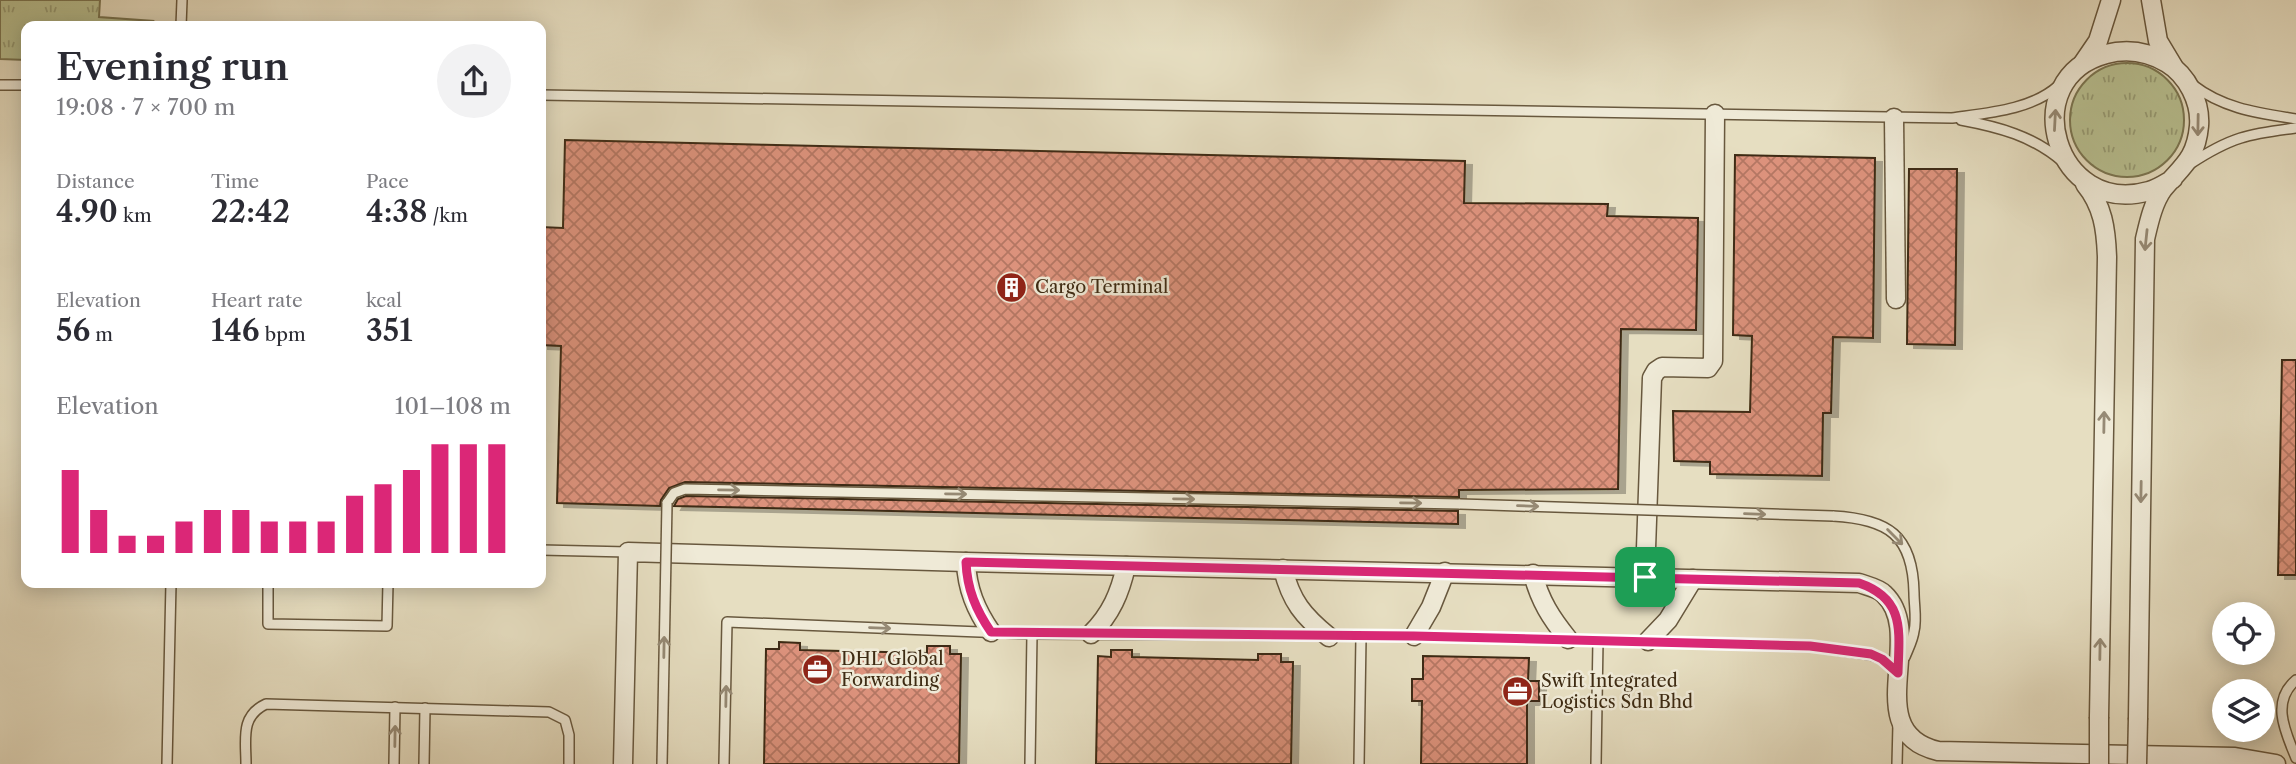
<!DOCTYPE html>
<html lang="en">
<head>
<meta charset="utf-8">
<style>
  body { margin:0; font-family:"Libre Caslon Text",serif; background:#f2f2f3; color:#2b2b33; height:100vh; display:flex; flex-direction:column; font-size:26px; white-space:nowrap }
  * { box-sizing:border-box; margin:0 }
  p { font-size:23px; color:#7c7c81 }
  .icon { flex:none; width:38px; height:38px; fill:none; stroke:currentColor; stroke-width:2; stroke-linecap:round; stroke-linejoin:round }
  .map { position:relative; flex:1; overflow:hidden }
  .details { position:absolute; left:21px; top:21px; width:525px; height:567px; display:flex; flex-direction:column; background:#fff; border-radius:14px; box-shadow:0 4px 18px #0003 }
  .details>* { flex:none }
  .tools { position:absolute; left:2212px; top:602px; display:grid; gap:14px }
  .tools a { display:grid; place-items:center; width:63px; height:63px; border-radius:50%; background:#fff; box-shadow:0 4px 18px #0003; font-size:35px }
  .pin { position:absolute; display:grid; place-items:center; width:60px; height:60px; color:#fff; margin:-30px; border-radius:14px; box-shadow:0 4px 10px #0006 }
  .round { display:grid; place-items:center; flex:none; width:74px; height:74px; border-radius:37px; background:#f2f2f3 }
  .summary { display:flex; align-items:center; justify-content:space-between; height:119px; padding:0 35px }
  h1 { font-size:38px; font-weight:600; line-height:52px }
  .metrics { display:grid; grid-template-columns:repeat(3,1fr); gap:10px; height:119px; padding:7px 35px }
  .metrics div { display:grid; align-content:center }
  .metrics b { font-size:30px; font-weight:600 }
  .metrics small { font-size:19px; font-weight:400 }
  .metrics p { font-size:19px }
  .chart { height:196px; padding:14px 35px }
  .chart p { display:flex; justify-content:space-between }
  .chart svg { width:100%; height:126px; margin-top:7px; stroke:#db2777; stroke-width:6 }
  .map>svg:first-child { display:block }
  .grass { fill:url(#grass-tufts); stroke:#7b7652; stroke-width:2 }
  .building { fill:url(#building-cross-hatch); stroke:#3e2b13; stroke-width:2; filter:url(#shadow) }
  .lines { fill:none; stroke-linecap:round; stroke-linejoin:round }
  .service-casing { stroke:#68583e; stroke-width:12 }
  .minor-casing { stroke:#68583e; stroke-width:21 }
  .service { stroke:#efead7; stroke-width:9 }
  .minor { stroke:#efead7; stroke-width:18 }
  .service-bridge-casing { stroke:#68583e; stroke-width:12; stroke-linecap:butt }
  .minor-bridge-casing { stroke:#68583e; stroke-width:21; stroke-linecap:butt }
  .service-bridge { stroke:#efead7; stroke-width:9 }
  .minor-bridge { stroke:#efead7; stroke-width:18 }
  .oneway { stroke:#968a75 }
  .route-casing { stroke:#fff; stroke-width:14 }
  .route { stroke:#db2777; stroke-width:9 }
  .labels { text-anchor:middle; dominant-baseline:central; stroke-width:5; stroke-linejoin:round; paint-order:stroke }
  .poi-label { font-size:18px; fill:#3e2b13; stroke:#efead7; text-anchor:start }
</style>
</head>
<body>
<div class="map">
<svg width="2296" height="764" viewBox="0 0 2296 764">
  <defs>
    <pattern id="grass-tufts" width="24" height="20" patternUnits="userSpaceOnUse" patternTransform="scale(1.75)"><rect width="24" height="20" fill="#b8c091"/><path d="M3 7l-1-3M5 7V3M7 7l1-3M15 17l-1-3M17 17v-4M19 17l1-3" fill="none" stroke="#979c75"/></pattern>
    <pattern id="building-cross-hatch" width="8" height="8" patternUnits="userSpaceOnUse" patternTransform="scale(1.75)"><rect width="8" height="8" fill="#dc927b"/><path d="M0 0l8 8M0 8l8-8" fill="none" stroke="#b47764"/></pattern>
    <filter id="shadow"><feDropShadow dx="7" dy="4" stdDeviation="0" flood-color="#0004"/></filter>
  </defs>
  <rect width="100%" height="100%" fill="#e6dec1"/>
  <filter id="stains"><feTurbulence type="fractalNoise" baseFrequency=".00286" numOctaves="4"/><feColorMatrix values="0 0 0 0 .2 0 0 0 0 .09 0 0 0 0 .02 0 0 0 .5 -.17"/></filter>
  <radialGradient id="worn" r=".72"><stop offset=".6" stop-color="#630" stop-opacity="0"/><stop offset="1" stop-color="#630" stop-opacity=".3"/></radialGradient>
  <g class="grass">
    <path d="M 0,0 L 100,0 L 99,17 L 153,21 L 150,26 L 26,26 L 26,60 L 0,59 Z"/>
    <circle cx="2127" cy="120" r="57"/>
  </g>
  <g class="building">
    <path d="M 565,140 L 1465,161 L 1464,203 L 1608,204 L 1607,216 L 1698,218 L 1696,330 L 1621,329 L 1618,489 L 1459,490 L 1459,497 L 685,482 L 669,488 L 661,500 L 660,506 L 557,503 L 561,346 L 541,345 L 541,227 L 563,228 Z"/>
    <path d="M 1735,155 L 1875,158 L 1873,338 L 1833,337 L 1831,413 L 1823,413 L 1822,476 L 1710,474 L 1710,462 L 1674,461 L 1673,411 L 1750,412 L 1752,336 L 1733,335 Z"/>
    <path d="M 1909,169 L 1957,169 L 1955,345 L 1907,344 Z"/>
    <path d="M 2282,360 L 2296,360 L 2296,575 L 2278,575 Z"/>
    <path d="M 686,496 L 1458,511 L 1458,524 L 674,506 L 678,499 Z"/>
    <path d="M 779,642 L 800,643 L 800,650 L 927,653 L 927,646 L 950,646 L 950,654 L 961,654 L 959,764 L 764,764 L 766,649 L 779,649 Z"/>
    <path d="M 1111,650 L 1132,650 L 1132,657 L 1258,660 L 1258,654 L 1281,654 L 1281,662 L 1293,662 L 1291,764 L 1096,764 L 1098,656 L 1111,657 Z"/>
    <path d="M 1423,656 L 1529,658 L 1528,681 L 1539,681 L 1539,701 L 1527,701 L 1527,764 L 1421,764 L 1422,701 L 1412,701 L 1412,679 L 1423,679 Z"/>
  </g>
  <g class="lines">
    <defs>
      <g id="service">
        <path d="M 181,26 L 182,0"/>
        <path d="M 0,85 L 26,85"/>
        <path d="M 2193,85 C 2224,109 2259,113 2296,119"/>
        <path d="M 541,95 L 1952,118 C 1987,113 2031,110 2058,86"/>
        <path d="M 1961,120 C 1999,127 2033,136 2063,162"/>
        <path d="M 2190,164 C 2231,137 2248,134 2296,128"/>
        <path d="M 667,503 L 674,493 L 685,489 L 1460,504"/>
        <path d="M 1833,516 C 1888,519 1913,535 1914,593 C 1914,605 1917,620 1914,631 C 1913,640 1908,649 1905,657"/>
        <path d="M 541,550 L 628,552"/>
        <path d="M 268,583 L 268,624 L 387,626 L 388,583"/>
        <path d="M 2296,680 C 2270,702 2286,733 2296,758"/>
        <path d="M 167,764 L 171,583"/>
        <path d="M 246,764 C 246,739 240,716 266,704 L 549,712 L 565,720 L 569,735 L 569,764"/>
        <path d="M 394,764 L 395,707"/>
        <path d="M 424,764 L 425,708"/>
        <path d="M 724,764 L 727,622 L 1032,634 L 1414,636 L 1810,646 L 1871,655 L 1882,659 L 1898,673"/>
        <path d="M 1030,764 L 1032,634"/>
        <path d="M 1359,764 L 1361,637"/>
        <path d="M 1596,764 L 1598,640"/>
        <path d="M 1897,764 L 1898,724"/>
      </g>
      <g id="minor">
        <path d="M 2151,0 L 2158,41 L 2173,66"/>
        <path d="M 2083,63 L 2098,41 L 2111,0"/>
        <path d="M 1894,118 L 1896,299"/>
        <path d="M 2085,184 C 2103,206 2106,229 2107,257 L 2099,717"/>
        <path d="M 966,562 C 967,589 976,610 991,632"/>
        <path d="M 1283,569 C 1291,601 1303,616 1329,637"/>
        <path d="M 1533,574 C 1540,601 1551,618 1568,639"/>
        <path d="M 1645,577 L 1652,378 L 1656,371 L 1662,367 L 1708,368 L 1713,361 L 1715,114"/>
        <path d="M 1091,634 C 1111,614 1120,593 1126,566"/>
        <path d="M 1414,636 L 1431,607 L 1445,572"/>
        <path d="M 1648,641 L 1668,620 L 1693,579"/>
        <path d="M 2138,718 L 2145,239 C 2149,222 2153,203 2163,189 C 2182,166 2196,159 2199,126 C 2201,102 2187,75 2167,63 C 2147,51 2128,48 2106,54 C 2015,78 2055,218 2149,191 C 2157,189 2166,183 2173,179"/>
        <path d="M 623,764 L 628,552 L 966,562 L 1859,583 C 1867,586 1878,588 1884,594 C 1928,635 1858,732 1938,751 L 2235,757 L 2276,764"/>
      </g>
    </defs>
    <use href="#service" class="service-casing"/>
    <use href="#minor" class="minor-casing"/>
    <use href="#service" class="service"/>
    <use href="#minor" class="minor"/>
    <defs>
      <g id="service-bridge">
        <path d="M 1460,504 L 1833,516"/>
        <path d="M 662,764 L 667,503"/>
      </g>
      <g id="minor-bridge">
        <path d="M 2099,764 L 2099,717"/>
        <path d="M 2137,764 L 2138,718"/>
      </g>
    </defs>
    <use href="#service-bridge" class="service-bridge-casing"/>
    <use href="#minor-bridge" class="minor-bridge-casing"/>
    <use href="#service-bridge" class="service-bridge"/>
    <use href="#minor-bridge" class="minor-bridge"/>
  </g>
  <defs><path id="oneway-shaft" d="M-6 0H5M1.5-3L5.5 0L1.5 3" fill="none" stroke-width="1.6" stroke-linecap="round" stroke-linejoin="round" transform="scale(1.75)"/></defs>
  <g class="oneway">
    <use href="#oneway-shaft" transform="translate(2055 120) rotate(-87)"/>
    <use href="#oneway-shaft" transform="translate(2198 125) rotate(91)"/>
    <use href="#oneway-shaft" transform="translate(2146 240) rotate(96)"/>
    <use href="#oneway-shaft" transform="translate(2104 422) rotate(-89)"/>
    <use href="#oneway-shaft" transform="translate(729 490) rotate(1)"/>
    <use href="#oneway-shaft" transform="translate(2141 492) rotate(91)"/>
    <use href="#oneway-shaft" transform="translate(956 494) rotate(1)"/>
    <use href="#oneway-shaft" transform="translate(1184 499) rotate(1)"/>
    <use href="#oneway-shaft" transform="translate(1411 503) rotate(1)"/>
    <use href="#oneway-shaft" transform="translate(1528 506) rotate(2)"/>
    <use href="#oneway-shaft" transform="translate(1755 514) rotate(2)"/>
    <use href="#oneway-shaft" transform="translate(1895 537) rotate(45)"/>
    <use href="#oneway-shaft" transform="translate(880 628) rotate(2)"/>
    <use href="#oneway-shaft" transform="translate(664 647) rotate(-89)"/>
    <use href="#oneway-shaft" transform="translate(2100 649) rotate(-89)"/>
    <use href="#oneway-shaft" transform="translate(726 696) rotate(-89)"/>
    <use href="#oneway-shaft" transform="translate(395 736) rotate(-89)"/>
  </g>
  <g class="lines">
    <defs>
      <path id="route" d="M 966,562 L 1859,583 C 1906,599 1899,632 1898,673 L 1882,659 L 1871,654 L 1810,646 L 1414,636 L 991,632 C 976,610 967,589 966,562 Z"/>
    </defs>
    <use href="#route" class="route-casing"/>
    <use href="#route" class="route"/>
  </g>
  <defs>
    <symbol id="building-disc" viewBox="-11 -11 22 22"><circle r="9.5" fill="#8f2418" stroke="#efead7"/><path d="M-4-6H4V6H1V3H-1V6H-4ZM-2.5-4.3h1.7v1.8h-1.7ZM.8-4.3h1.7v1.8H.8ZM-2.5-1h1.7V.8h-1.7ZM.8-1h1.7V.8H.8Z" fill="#fff"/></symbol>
    <symbol id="office-disc" viewBox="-11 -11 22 22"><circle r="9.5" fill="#8f2418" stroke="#efead7"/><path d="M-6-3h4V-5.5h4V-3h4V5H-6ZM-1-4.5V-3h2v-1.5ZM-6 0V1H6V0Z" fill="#fff"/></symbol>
  </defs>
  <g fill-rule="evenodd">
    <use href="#building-disc" x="994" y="270" width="35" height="35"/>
    <use href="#office-disc" x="800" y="652" width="35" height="35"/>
    <use href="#office-disc" x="1500" y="674" width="35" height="35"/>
  </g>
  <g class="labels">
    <g class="poi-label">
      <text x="1035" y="287">Cargo Terminal</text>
      <text x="841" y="659">DHL Global<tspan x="841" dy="21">Forwarding</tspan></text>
      <text x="1541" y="681">Swift Integrated<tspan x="1541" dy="21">Logistics Sdn Bhd</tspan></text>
    </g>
  </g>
  <rect width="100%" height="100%" filter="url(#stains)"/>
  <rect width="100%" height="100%" fill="url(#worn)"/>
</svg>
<div class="tools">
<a><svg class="icon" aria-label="locate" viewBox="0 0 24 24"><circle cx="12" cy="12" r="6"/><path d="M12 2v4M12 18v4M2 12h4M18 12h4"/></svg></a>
<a><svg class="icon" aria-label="layers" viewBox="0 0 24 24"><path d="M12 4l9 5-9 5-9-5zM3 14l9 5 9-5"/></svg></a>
</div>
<div class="pin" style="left:1645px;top:577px;background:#1e9e55"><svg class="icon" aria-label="arrive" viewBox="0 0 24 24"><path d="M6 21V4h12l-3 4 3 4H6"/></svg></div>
<section class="details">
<div class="summary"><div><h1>Evening run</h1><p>19:08 · 7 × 700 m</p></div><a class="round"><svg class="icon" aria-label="share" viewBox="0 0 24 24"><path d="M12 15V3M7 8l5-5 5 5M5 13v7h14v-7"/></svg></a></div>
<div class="metrics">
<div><p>Distance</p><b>4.90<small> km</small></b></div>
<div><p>Time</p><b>22:42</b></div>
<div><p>Pace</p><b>4:38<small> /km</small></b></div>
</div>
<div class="metrics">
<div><p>Elevation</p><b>56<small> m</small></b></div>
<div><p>Heart rate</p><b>146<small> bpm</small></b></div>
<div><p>kcal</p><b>351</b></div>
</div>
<div class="chart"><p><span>Elevation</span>101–108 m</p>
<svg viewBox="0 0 160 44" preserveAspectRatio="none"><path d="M5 44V15M15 44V29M25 44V38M35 44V38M45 44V33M55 44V29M65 44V29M75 44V33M85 44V33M95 44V33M105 44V24M115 44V20M125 44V15M135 44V6M145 44V6M155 44V6"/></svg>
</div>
</section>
</div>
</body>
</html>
